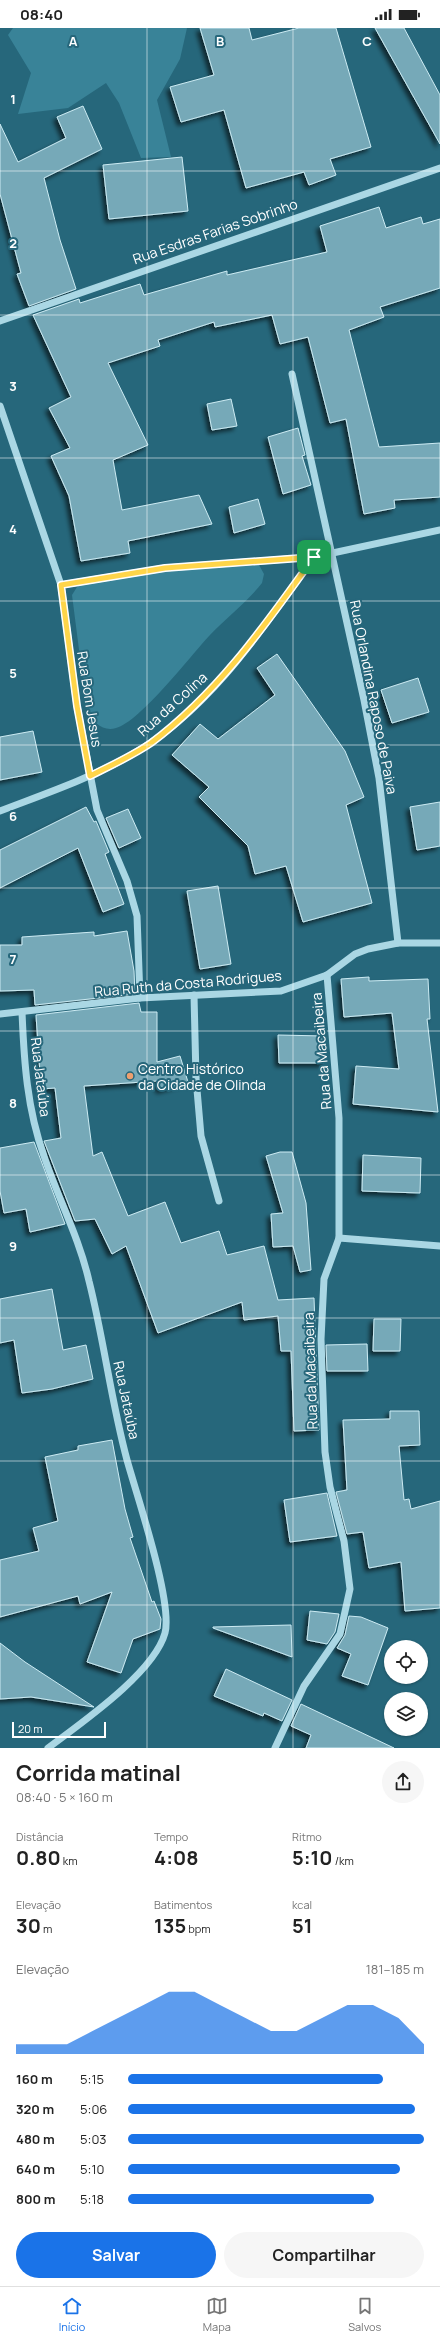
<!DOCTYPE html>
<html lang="pt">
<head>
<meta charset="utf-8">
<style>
  body { margin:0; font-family:Manrope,sans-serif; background:#f6f6f6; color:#222; height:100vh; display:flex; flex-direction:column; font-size:15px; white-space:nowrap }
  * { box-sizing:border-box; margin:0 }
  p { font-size:13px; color:#767676 }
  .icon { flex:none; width:22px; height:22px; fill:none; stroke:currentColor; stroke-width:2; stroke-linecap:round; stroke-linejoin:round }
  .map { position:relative; height:1720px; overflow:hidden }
  .panel { display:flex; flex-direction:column; background:#fff; flex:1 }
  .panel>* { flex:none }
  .tools { position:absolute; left:384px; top:1612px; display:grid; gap:8px }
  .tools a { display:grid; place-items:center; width:44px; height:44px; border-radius:50%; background:#fff; box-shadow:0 1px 3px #0004; font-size:20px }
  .scale { position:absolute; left:12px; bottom:10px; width:94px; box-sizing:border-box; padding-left:4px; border:2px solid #fff; border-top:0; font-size:11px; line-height:14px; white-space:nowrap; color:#fff; -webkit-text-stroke:3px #26677b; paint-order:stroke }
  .pin { position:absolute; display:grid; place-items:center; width:34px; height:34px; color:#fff; margin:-17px; border-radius:8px; box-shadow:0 2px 6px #0006 }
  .round { display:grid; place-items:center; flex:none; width:42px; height:42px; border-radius:21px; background:#f6f6f6 }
  .overview { display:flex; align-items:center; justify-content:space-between; height:68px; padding:0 16px }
  h1 { font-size:22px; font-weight:700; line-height:30px }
  .stats { display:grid; grid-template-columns:repeat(3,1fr); gap:6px; height:68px; padding:4px 16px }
  .stats div { display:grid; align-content:center }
  .stats b { font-size:20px; font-weight:700 }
  .stats small { font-size:11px; font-weight:400 }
  .stats p { font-size:11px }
  .chart { height:112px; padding:8px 16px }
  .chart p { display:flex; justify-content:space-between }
  .chart svg { width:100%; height:72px; margin-top:4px; fill:#1a73e8; opacity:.7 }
  .action { display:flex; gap:8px; margin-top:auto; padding:8px 16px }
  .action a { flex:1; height:46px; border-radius:24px; background:#1a73e8; color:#fff; font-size:16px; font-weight:700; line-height:46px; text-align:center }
  .action a+a { background:#f6f6f6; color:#222 }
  ul { padding:0 16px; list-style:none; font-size:13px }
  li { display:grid; grid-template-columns:64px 48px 1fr; align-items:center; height:30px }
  li i { height:10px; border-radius:5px; background:#1a73e8 }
  .status { display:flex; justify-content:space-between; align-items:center; height:28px; padding:0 20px; background:#fff; direction:ltr }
  .status svg { height:11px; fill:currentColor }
  .tab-bar { display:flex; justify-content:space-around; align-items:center; height:56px; border-top:1px solid #e0e0e0; background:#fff; font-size:11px; color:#767676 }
  .tab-bar a { display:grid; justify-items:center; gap:2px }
  .tab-bar .selected { color:#1a73e8 }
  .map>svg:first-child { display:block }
  .green { fill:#398398 }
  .building { fill:#76a9b8; stroke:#ccebf3; filter:url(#shadow) }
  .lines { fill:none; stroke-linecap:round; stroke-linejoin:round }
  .minor { stroke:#aad7e4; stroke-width:7 }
  .route-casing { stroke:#fff; stroke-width:8 }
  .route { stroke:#ffd54a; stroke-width:5 }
  .grid { fill:none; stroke:#fff; stroke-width:1; stroke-opacity:0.55 }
  .poi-dot { fill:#ed9f6f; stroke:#26677b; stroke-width:1.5 }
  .labels { text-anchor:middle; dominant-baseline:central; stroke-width:4; stroke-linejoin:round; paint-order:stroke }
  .street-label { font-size:14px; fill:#fff; stroke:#26677b }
  .poi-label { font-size:14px; fill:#fff; stroke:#26677b; text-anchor:start }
  .grid-label { font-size:13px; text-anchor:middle; font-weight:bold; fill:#fff; stroke:#26677b; stroke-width:4; stroke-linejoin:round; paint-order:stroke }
</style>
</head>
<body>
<div class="status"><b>08:40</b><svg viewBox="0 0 49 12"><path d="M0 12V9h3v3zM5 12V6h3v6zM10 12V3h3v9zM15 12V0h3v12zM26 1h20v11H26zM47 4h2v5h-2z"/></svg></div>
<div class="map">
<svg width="440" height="1720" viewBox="0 0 440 1720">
  <defs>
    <filter id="shadow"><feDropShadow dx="-3.5" dy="3.5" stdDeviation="2" flood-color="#0009"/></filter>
  </defs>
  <rect width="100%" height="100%" fill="#26677b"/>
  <g class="green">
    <path d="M 13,0 L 187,0 L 180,31 L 157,72 L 171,129 L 141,130 L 119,75 L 106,55 L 68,80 L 18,86 L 31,45 L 8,7 Z"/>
    <path d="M 259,537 L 264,546 L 262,555 C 247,574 227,589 210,607 C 191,627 140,694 116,700 C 103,704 93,694 87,684 L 72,567 L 77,559 L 92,548 Z"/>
  </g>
  <g class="building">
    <path d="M 200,0 L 249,0 L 252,12 L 299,0 L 336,0 L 371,119 L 330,131 L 336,147 L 309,157 L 304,144 L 246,160 L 224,82 L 181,94 L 170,59 L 214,47 Z"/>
    <path d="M 375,0 L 404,0 L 440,67 L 440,116 Z"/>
    <path d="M 83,78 L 102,121 L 44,150 L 60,212 L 76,261 L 29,278 L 17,246 L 21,245 L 0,166 L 0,96 L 18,134 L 66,110 L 57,89 Z"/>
    <path d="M 182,129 L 188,183 L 109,191 L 103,137 Z"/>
    <path d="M 379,179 L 386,200 L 421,189 L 423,196 L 440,191 L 440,260 L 380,279 L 384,289 L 349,302 L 379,419 L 440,415 L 440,469 L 394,472 L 395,480 L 364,486 L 346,391 L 330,395 L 308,309 L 280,316 L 272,287 L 215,299 L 214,294 L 158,312 L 160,318 L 108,335 L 148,417 L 113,432 L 122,482 L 199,467 L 212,496 L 128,513 L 130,525 L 81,533 L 69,468 L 51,428 L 70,420 L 49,380 L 71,369 L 33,287 L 79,271 L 80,275 L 140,256 L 144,267 L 227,243 L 227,247 L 327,224 L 320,198 Z"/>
    <path d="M 231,371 L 237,398 L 212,402 L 207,376 Z"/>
    <path d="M 298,400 L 305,427 L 302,428 L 311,457 L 283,466 L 268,409 Z"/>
    <path d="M 258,471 L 265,496 L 234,505 L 229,479 Z"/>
    <path d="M 277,626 L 345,723 L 364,769 L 346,777 L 372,875 L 303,894 L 286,838 L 255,846 L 248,818 L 199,769 L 209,759 L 172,727 L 200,696 L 218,711 L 275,667 L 257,640 Z"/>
    <path d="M 418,650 L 429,684 L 392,695 L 381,662 Z"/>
    <path d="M 33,703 L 42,744 L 0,752 L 0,709 Z"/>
    <path d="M 440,774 L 440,818 L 417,822 L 410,779 Z"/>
    <path d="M 86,779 L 94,794 L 96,793 L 109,824 L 105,826 L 124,876 L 103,884 L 78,820 L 0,860 L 0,822 Z"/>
    <path d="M 128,781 L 141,810 L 119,820 L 106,790 Z"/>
    <path d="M 218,858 L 231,936 L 200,941 L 187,863 Z"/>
    <path d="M 127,903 L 134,943 L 135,966 L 35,977 L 34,962 L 0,963 L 0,917 L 22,917 L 22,909 L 94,904 L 94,908 Z"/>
    <path d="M 369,949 L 369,953 L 428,951 L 430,991 L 427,991 L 438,1084 L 353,1076 L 356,1038 L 399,1041 L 392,985 L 344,989 L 341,951 Z"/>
    <path d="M 139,975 L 141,984 L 157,984 L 157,1034 L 180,1028 L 188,1054 L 160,1062 L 157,1053 L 84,1058 L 93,1128 L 102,1124 L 128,1188 L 165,1174 L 181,1215 L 219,1203 L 227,1227 L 264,1218 L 278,1272 L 314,1270 L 319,1402 L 294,1403 L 291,1323 L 281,1323 L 278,1288 L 244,1292 L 242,1274 L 158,1305 L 126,1218 L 112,1226 L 95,1191 L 75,1193 L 44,1113 L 61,1110 L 55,1060 L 41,1061 L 36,987 Z"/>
    <path d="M 278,1007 L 324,1008 L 324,1035 L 279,1035 Z"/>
    <path d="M 34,1114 L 65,1196 L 30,1204 L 26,1181 L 4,1185 L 0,1163 L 0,1120 Z"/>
    <path d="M 280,1124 L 292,1124 L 306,1175 L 311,1242 L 300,1244 L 293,1218 L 273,1219 L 271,1186 L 283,1185 L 266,1128 Z"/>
    <path d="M 363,1127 L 421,1130 L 420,1165 L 362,1163 Z"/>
    <path d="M 52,1261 L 63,1322 L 86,1317 L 93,1351 L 52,1361 L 22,1365 L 14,1312 L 0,1315 L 0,1271 Z"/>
    <path d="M 374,1291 L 401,1291 L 400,1323 L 373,1323 Z"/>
    <path d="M 367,1316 L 368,1343 L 327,1343 L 326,1317 Z"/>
    <path d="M 390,1383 L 419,1383 L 420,1417 L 399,1418 L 404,1472 L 409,1471 L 411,1481 L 440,1473 L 440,1580 L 405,1583 L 401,1534 L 369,1540 L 363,1504 L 347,1506 L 336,1464 L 347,1462 L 343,1392 L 390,1391 Z"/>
    <path d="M 112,1412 L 125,1481 L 133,1509 L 130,1510 L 152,1574 L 154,1573 L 161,1591 L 160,1601 L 133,1611 L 121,1645 L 87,1634 L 112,1564 L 80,1576 L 78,1568 L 0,1589 L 0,1532 L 39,1523 L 33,1500 L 58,1493 L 45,1429 L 78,1422 L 78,1418 Z"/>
    <path d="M 327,1465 L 337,1508 L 290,1514 L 284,1472 Z"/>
    <path d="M 310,1583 L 339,1586 L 335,1604 L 327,1616 L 307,1612 Z"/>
    <path d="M 349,1588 L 361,1589 L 388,1600 L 368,1657 L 342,1648 L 351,1626 L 337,1620 L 345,1607 Z"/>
    <path d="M 291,1597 L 292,1629 L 213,1600 L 213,1599 Z"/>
    <path d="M 0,1615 L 25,1634 L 94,1679 L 31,1669 L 0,1671 Z"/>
    <path d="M 226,1641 L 292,1672 L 282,1693 L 264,1685 L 263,1688 L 214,1668 Z"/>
    <path d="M 301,1676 L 339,1694 L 394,1720 L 306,1720 L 311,1707 L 291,1698 Z"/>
  </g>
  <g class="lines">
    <g class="minor">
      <path d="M 0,293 L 440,140"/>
      <path d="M 292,346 L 364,672 L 379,750 L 398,915"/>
      <path d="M 0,378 L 61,557 L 77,678 L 97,782 L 127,853 L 137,888 L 140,970"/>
      <path d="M 61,557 L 165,540 L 314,529 L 440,502"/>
      <path d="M 0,783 C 44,766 89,751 131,727 C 208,684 264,599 314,529"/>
      <path d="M 194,967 L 196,1050 L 201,1108 L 219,1173"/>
      <path d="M 22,984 C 24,1033 27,1081 44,1128 C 58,1170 79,1209 89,1253 C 104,1312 111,1373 127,1432 C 137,1468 173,1574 165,1605 C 154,1645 81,1695 48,1720"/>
      <path d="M 0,986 L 140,970 L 281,963 L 327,947 L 355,926 L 368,921 L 398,915 L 440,915"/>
      <path d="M 339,1210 L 440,1218"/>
      <path d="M 275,1720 L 304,1658 L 340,1606 L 350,1561 L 344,1513 L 330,1459 L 325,1424 L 321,1311 L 324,1251 L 339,1210 L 339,1090 L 327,947"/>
    </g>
  </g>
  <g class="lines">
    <defs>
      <path id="route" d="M 314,529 C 266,596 218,665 151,715 C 132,728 110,738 90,748 L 77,678 L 61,557 L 165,540 Z"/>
    </defs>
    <use href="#route" class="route-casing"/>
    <use href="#route" class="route"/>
  </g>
  <path class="grid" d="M 147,0 L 147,1720M 293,0 L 293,1720M 0,143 L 440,143M 0,287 L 440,287M 0,430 L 440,430M 0,573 L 440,573M 0,717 L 440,717M 0,860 L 440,860M 0,1003 L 440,1003M 0,1147 L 440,1147M 0,1290 L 440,1290M 0,1433 L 440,1433M 0,1577 L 440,1577"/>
  <circle class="poi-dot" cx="130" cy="1048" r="4"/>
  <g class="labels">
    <g class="street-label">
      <text transform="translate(215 203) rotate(-19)">Rua Esdras Farias Sobrinho</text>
      <text transform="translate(374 669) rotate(79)">Rua Orlandina Raposo de Paiva</text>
      <text transform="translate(90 671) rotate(81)">Rua Bom Jesus</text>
      <text transform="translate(172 676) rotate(-42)">Rua da Colina</text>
      <text transform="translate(188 955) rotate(-5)">Rua Ruth da Costa Rodrigues</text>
      <text transform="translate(321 1023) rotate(-95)">Rua da Macaibeira</text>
      <text transform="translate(41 1049) rotate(83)">Rua Jataúba</text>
      <text transform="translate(310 1343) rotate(-92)">Rua da Macaibeira</text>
      <text transform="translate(127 1372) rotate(78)">Rua Jataúba</text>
    </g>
    <g class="poi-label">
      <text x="138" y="1040">Centro Histórico<tspan x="138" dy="16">da Cidade de Olinda</tspan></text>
    </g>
  </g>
  <g class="grid-label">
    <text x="73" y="18">A</text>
    <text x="220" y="18">B</text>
    <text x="367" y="18">C</text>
    <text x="13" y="76">1</text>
    <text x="13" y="220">2</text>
    <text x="13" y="363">3</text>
    <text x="13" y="506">4</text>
    <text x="13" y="650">5</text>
    <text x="13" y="793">6</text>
    <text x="13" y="936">7</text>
    <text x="13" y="1080">8</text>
    <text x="13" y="1223">9</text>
  </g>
</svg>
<div class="tools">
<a><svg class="icon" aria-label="locate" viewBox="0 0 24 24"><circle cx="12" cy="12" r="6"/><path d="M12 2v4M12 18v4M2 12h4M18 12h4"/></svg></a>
<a><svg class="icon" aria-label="layers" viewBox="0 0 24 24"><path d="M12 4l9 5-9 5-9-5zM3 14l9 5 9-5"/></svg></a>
</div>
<div class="scale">20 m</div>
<div class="pin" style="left:314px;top:529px;background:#1e9e55"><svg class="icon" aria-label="arrive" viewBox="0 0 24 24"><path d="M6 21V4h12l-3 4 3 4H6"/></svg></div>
</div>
<section class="panel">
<div class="overview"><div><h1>Corrida matinal</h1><p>08:40 · 5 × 160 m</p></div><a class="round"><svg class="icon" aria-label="share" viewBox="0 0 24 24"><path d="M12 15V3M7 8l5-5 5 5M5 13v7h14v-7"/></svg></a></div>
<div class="stats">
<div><p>Distância</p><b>0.80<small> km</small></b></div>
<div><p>Tempo</p><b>4:08</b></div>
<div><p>Ritmo</p><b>5:10<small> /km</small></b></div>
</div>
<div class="stats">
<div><p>Elevação</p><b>30<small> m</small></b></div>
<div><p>Batimentos</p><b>135<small> bpm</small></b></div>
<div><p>kcal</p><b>51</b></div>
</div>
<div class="chart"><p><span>Elevação</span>181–185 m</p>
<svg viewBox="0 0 160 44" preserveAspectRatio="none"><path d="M0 44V38L10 38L20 38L30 30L40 22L50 14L60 6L70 6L80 14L90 22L100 30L110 30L120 22L130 14L140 14L150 22L160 38V44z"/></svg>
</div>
<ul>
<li><b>160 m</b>5:15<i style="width:86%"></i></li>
<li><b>320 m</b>5:06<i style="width:97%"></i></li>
<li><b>480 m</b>5:03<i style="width:100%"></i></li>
<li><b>640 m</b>5:10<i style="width:92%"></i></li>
<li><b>800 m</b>5:18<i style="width:83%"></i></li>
</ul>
<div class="action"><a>Salvar</a><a>Compartilhar</a></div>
</section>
<nav class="tab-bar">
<a class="selected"><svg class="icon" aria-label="home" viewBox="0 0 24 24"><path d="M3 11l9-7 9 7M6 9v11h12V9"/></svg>Início</a>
<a><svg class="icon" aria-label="map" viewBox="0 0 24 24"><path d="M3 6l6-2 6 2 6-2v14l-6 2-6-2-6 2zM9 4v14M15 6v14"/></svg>Mapa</a>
<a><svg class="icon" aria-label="saved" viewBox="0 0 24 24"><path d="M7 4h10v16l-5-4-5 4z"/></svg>Salvos</a>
</nav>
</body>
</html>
